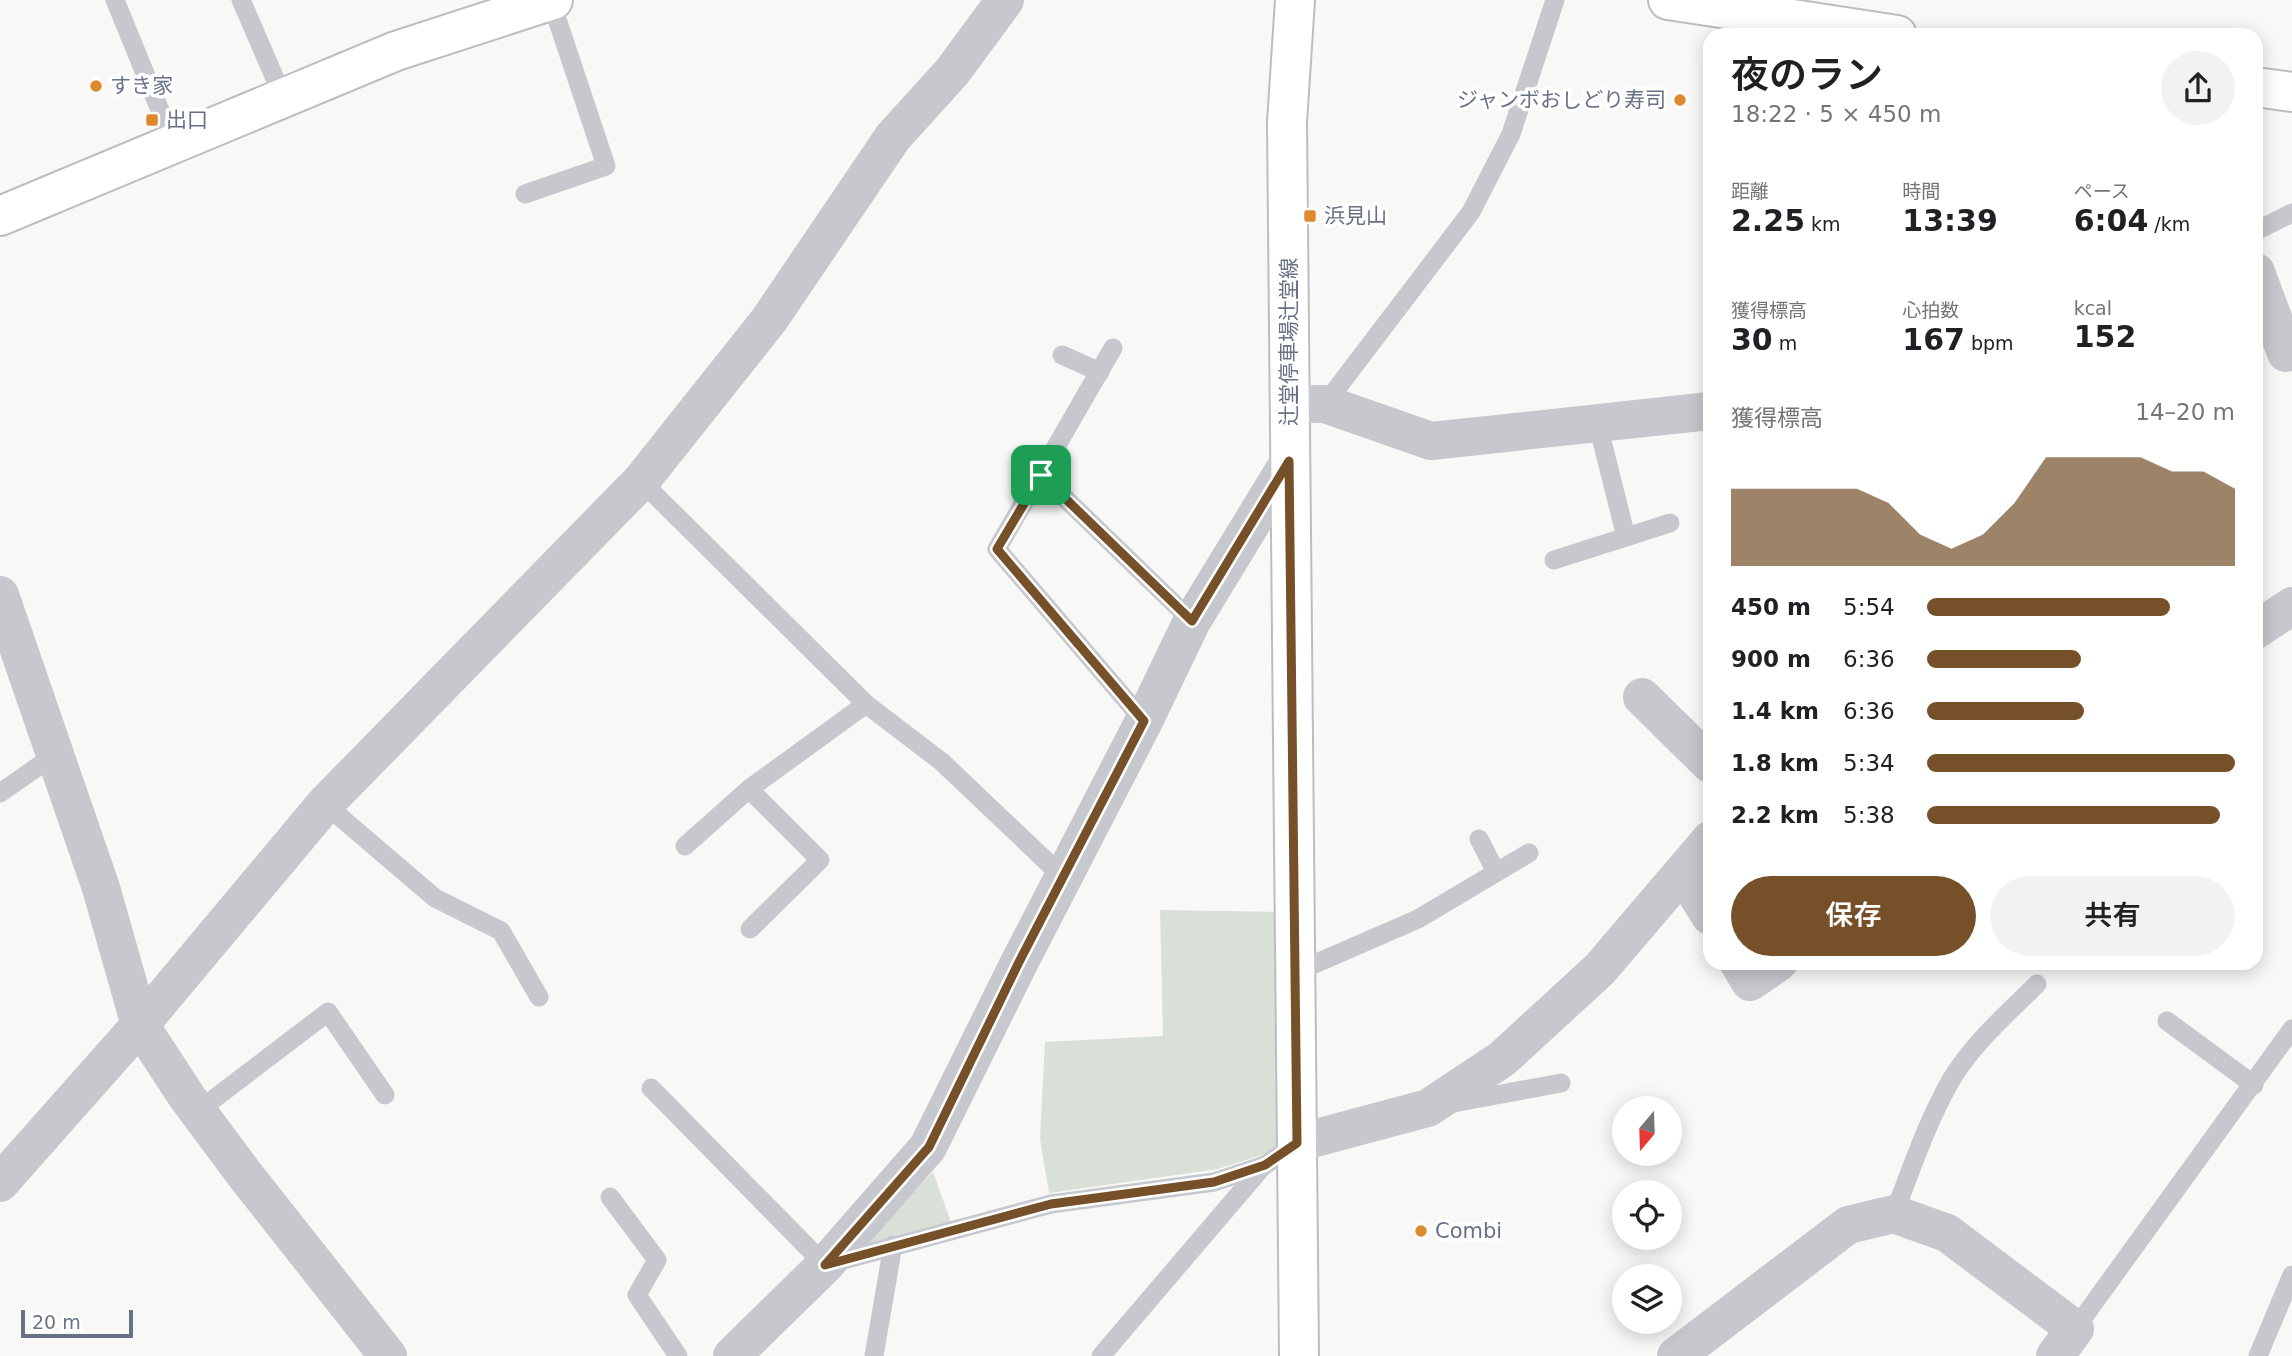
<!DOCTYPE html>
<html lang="ja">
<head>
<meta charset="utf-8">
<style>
  body { margin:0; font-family:"DejaVu Sans","Noto Sans JP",sans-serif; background:#f2f2f2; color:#202124; height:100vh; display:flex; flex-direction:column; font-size:26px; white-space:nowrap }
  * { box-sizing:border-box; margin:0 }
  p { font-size:23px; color:#757577 }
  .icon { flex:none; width:38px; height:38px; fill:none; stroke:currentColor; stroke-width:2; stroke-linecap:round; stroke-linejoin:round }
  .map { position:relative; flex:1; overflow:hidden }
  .side { position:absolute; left:1703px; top:28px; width:560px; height:942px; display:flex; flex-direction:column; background:#fff; border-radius:21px; box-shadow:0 4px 18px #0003 }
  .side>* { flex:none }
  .needle { width:46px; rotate:199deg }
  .tools { position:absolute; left:1612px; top:1096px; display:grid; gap:14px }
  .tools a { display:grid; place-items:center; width:70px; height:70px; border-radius:50%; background:#fff; box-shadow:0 4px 18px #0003; font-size:35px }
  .scale { position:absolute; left:21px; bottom:18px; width:112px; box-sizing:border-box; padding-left:7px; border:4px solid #687186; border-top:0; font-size:19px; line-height:24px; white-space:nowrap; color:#687186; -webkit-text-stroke:5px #fff; paint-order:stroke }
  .pin { position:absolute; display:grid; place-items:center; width:60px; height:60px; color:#fff; margin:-30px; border-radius:14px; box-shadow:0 4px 10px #0006 }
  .round { display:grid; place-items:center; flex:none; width:74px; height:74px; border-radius:37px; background:#f2f2f2 }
  .head { display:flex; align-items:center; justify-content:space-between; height:119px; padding:0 28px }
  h1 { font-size:38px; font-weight:600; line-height:52px }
  .figures { display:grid; grid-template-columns:repeat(3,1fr); gap:10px; height:119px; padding:7px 28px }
  .figures div { display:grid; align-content:center }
  .figures b { font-size:30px; font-weight:600 }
  .figures small { font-size:19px; font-weight:400 }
  .figures p { font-size:19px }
  .chart { height:196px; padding:14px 28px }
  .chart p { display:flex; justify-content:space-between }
  .chart svg { width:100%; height:126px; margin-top:7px; fill:#755029; opacity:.7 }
  .button { display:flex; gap:14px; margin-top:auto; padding:14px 28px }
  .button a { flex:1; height:80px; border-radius:42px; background:#755029; color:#fff; font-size:28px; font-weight:600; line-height:80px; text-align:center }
  .button a+a { background:#f2f2f2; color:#202124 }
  ul { padding:0 28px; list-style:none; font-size:23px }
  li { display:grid; grid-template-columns:112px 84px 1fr; align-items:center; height:52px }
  li i { height:18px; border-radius:9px; background:#755029 }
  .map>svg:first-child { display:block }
  .green { fill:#d8e0d7 }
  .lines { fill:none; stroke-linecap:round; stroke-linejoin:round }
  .secondary-casing { stroke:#bbbdc3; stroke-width:42 }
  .primary-casing { stroke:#bbbdc2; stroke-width:42 }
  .service { stroke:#c6c8cd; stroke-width:19 }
  .minor { stroke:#c6c8cd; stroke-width:38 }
  .secondary { stroke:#fff; stroke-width:38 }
  .primary { stroke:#fff; stroke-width:38 }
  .route-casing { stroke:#fff; stroke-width:14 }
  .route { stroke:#755029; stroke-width:9 }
  .poi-dot { fill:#de8930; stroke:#fff; stroke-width:2.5 }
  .labels { text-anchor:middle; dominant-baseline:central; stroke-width:7; stroke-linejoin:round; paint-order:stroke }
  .poi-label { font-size:21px; fill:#687186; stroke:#fff; text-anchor:start }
  .street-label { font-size:21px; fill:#687186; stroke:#fff }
</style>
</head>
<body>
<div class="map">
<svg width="2292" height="1356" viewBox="0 0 2292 1356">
  <rect width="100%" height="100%" fill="#f8f9f6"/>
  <g class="green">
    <path d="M 1160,910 L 1280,912 L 1280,1149 L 1218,1169 L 1049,1193 L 1040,1139 L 1045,1042 L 1163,1036 Z"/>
    <path d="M 933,1172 L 952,1225 L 847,1259 Z"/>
  </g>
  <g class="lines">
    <defs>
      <path id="secondary" d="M 1295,0 L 1287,122 L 1299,1356"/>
      <g id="primary">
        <path d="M 1668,0 L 1897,35"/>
        <path d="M 2256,87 L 2292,92"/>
        <path d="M 0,216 L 396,51 L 553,0"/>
      </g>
    </defs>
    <use href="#secondary" class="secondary-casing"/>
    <use href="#primary" class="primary-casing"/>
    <g class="service">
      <path d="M 115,0 L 173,142"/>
      <path d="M 241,0 L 283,97"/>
      <path d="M 525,194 L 606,166 L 551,1"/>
      <path d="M 2256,231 L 2292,213"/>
      <path d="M 1113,348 L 997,549 L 1144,721"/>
      <path d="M 1062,355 L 1100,372"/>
      <path d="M 1325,404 L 1471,212 L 1511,134 L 1555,0"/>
      <path d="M 1598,425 L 1626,537"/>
      <path d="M 1041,475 L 1192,621"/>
      <path d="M 641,481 L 866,704 L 942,762 L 1064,878"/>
      <path d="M 1554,560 L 1670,523"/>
      <path d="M 749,789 L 820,860 L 750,929"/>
      <path d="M 0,793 L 56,754"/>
      <path d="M 325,804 L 435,898 L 501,931 L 539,997"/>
      <path d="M 1479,839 L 1496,872"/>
      <path d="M 685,846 L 749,789 L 866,704"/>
      <path d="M 1296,972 L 1418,919 L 1529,853"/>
      <path d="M 2167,1021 L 2254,1085"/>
      <path d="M 651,1088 L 825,1265 L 1051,1204 L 1214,1182 L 1265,1165 L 1297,1143"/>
      <path d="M 1453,1103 L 1561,1083"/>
      <path d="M 198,1111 L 328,1012 L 385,1095"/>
      <path d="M 610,1197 L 657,1260 L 637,1295 L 678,1356"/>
      <path d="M 1894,1214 C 1911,1170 1927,1122 1951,1080 C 1973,1043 2007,1014 2037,984"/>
      <path d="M 2075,1329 L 2292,1029"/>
      <path d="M 874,1356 L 893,1245"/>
      <path d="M 1101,1356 L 1264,1165"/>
      <path d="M 2258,1356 L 2292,1275"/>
    </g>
    <g class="minor">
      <path d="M 2256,272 L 2286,353"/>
      <path d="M 1289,404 L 1325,404 L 1431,441 L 1710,411"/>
      <path d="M 0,595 L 101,888 L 140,1025 L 187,1097 L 245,1175 L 388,1356"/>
      <path d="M 2256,630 L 2292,606"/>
      <path d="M 1642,697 L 1710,764"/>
      <path d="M 1684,874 L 1710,916"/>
      <path d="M 1738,962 L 1750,982 L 1779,962"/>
      <path d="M 1297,1143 L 1428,1108 L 1502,1059 L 1600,969 L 1710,840"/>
      <path d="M 0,1183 L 140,1025 L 325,804 L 641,481 L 769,320 L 893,137 L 952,72 L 1005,0"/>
      <path d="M 732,1356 L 825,1265 L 928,1147 L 1019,963 L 1144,721 L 1192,621 L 1289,462"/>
      <path d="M 1676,1356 L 1848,1225 L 1894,1214 L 1947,1233 L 2075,1329 L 2055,1356"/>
    </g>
    <use href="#secondary" class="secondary"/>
    <use href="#primary" class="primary"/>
  </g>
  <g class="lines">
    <defs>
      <path id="route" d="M 1289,461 L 1297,1143 L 1265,1165 L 1214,1182 L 1051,1204 L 825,1265 L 929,1147 L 1019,962 L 1144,721 L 997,549 L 1041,475 L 1192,621 Z"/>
    </defs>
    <use href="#route" class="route-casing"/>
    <use href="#route" class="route"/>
  </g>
  <g class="poi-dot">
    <circle cx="96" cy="86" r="7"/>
    <circle cx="1680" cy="100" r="7"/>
    <rect x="145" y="113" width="14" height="14" rx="3.5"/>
    <rect x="1303" y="209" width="14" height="14" rx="3.5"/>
    <circle cx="1421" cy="1231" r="7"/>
  </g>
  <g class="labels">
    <g class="poi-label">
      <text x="110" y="86">すき家</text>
      <text x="1666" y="100" text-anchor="end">ジャンボおしどり寿司</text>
      <text x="166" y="120">出口</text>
      <text x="1324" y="216">浜見山</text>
      <text x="1435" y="1231">Combi</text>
    </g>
    <g class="street-label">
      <text transform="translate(1289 342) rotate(-90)">辻堂停車場辻堂線</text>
    </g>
  </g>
</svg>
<div class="tools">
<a><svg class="needle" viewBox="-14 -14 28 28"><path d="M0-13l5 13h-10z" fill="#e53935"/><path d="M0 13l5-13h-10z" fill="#757577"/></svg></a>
<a><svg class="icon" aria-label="locate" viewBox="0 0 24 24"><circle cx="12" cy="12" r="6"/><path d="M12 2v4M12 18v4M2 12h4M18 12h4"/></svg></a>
<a><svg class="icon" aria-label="layers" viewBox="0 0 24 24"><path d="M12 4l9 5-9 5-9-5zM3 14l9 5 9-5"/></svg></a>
</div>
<div class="scale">20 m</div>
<div class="pin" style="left:1041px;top:475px;background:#1e9e55"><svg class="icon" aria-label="arrive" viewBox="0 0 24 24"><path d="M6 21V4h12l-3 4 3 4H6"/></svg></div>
<section class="side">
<div class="head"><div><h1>夜のラン</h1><p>18:22 · 5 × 450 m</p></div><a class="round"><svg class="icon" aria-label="share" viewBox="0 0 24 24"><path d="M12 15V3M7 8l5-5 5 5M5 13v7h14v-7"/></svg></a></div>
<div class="figures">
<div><p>距離</p><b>2.25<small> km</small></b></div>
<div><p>時間</p><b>13:39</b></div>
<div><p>ペース</p><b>6:04<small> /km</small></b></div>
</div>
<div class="figures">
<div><p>獲得標高</p><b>30<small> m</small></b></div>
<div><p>心拍数</p><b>167<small> bpm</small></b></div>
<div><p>kcal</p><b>152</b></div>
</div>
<div class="chart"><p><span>獲得標高</span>14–20 m</p>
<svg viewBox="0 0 160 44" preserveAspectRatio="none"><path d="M0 44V17L10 17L20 17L30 17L40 17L50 22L60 33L70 38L80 33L90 22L100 6L110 6L120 6L130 6L140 11L150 11L160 17V44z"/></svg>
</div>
<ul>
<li><b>450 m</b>5:54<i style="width:79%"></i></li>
<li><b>900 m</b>6:36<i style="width:50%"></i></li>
<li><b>1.4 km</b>6:36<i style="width:51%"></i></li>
<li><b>1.8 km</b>5:34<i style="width:100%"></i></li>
<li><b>2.2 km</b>5:38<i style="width:95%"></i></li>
</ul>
<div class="button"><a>保存</a><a>共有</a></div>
</section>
</div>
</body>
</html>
